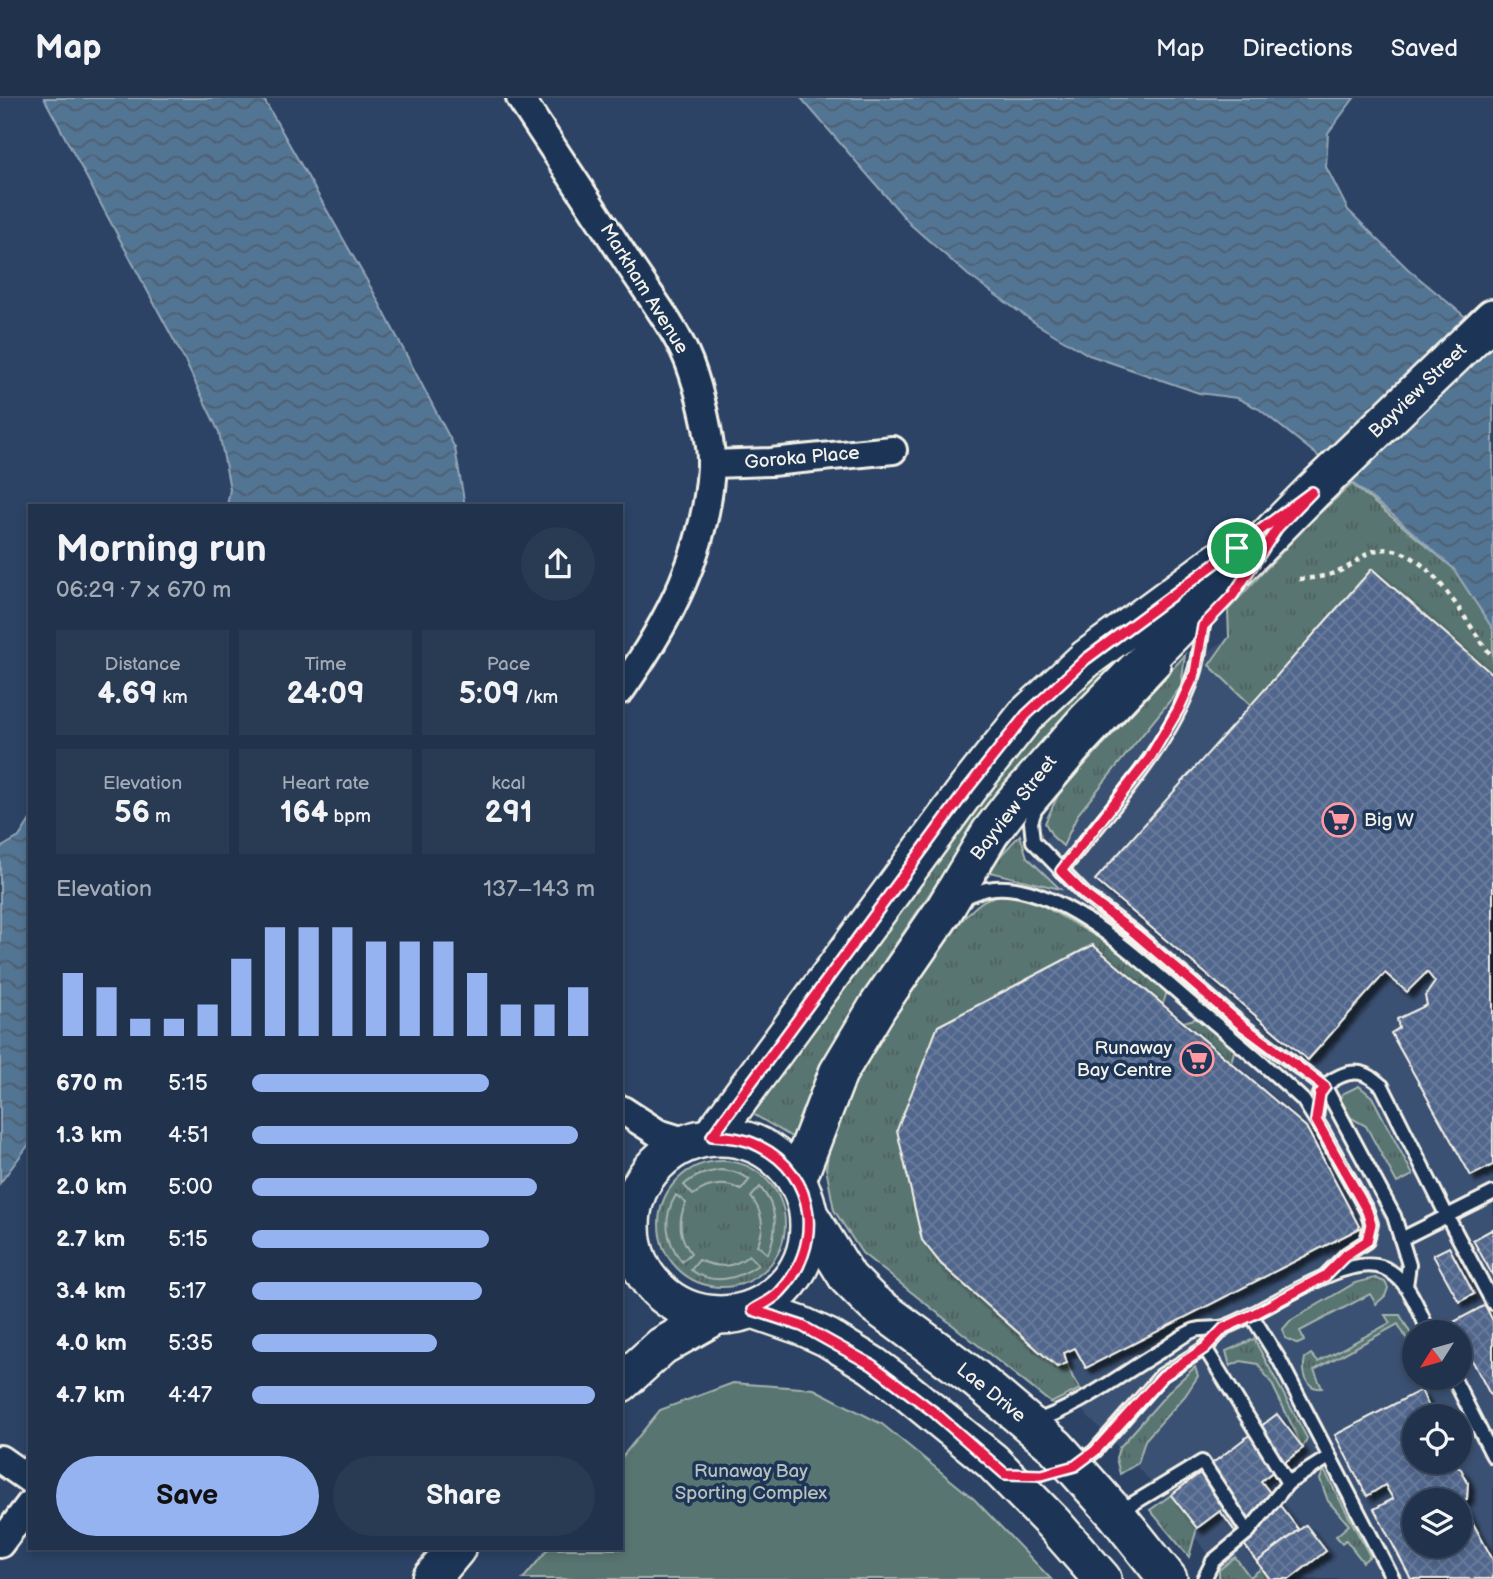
<!DOCTYPE html>
<html lang="en">
<head>
<meta charset="utf-8">
<style>
  body { margin:0; font-family:"Balsamiq Sans",sans-serif; background:#293a53; color:#f1f3f6; height:100vh; display:flex; flex-direction:column; font-size:26px; white-space:nowrap }
  * { box-sizing:border-box; margin:0 }
  p { font-size:23px; color:#a2aab5 }
  .icon { flex:none; width:38px; height:38px; fill:none; stroke:currentColor; stroke-width:2; stroke-linecap:round; stroke-linejoin:round }
  .map { position:relative; flex:1; overflow:hidden }
  .panel { position:absolute; left:28px; top:406px; width:595px; height:1046px; display:flex; flex-direction:column; background:#21324c; border-radius:0px; box-shadow:0 4px 10px #0003,0 0 0 2px #3e4d64 }
  .panel>* { flex:none }
  .needle { width:46px; rotate:233deg }
  .tools { position:absolute; left:1402px; top:1222px; display:grid; gap:14px }
  .tools a { display:grid; place-items:center; width:70px; height:70px; border-radius:50%; background:#21324c; box-shadow:0 4px 10px #0003,0 0 0 2px #3e4d64; font-size:35px }
  .pin { position:absolute; display:grid; place-items:center; width:60px; height:60px; color:#fff; margin:-30px; border:4px solid #fff; border-radius:50%; box-shadow:0 2px 7px #0007 }
  .round { display:grid; place-items:center; flex:none; width:74px; height:74px; border-radius:37px; background:#293a53 }
  .head { display:flex; align-items:center; justify-content:space-between; height:119px; padding:0 28px }
  h1 { font-size:38px; font-weight:600; line-height:52px }
  .stats { display:grid; grid-template-columns:repeat(3,1fr); gap:10px; height:119px; padding:7px 28px }
  .stats div { display:grid; align-content:center; border-radius:0px; background:#293a53; text-align:center }
  .stats b { font-size:30px; font-weight:600 }
  .stats small { font-size:19px; font-weight:400 }
  .stats p { font-size:19px }
  .chart { height:196px; padding:14px 28px }
  .chart p { display:flex; justify-content:space-between }
  .chart svg { width:100%; height:126px; margin-top:7px; stroke:#95b2f1; stroke-width:6 }
  .cta { display:flex; gap:14px; margin-top:auto; padding:14px 28px }
  .cta a { flex:1; height:80px; border-radius:42px; background:#95b2f1; color:#111; font-size:28px; font-weight:600; line-height:80px; text-align:center }
  .cta a+a { background:#293a53; color:#f1f3f6 }
  ul { padding:0 28px; list-style:none; font-size:23px }
  li { display:grid; grid-template-columns:112px 84px 1fr; align-items:center; height:52px }
  li i { height:18px; border-radius:9px; background:#95b2f1 }
  header { display:flex; align-items:center; gap:42px; box-sizing:border-box; height:98px; padding:0 35px; background:#21324c; border-bottom:2px solid #3e4d64 }
  header strong { font-size:33px }
  nav { display:flex; gap:38px; margin-inline-start:auto; font-size:24px }
  .map>svg:first-child { display:block }
  .built { fill:#3b5173; fill-rule:evenodd }
  .grass { fill:url(#grass-tufts); stroke:#a6b3ad; stroke-width:2 }
  .green { fill:#587572; stroke:#a6b3ad; stroke-width:2 }
  .water { fill:url(#water-waves); stroke:#93a6b6; stroke-width:2 }
  .building { fill:url(#building-cross-hatch); stroke:#f4f1e8; stroke-width:2; fill-rule:evenodd; filter:url(#shadow) }
  .lines { fill:none; stroke-linecap:round; stroke-linejoin:round }
  .lane-casing { stroke:#f4f1e8; stroke-width:18 }
  .street-casing { stroke:#f4f1e8; stroke-width:32 }
  .secondary-casing { stroke:#f4f1e8; stroke-width:42 }
  .path { stroke:#f4f1e8; stroke-width:4.5; stroke-dasharray:5 5; stroke-linecap:butt }
  .lane { stroke:#1d3557; stroke-width:12 }
  .street { stroke:#1d3557; stroke-width:26 }
  .secondary { stroke:#1d3557; stroke-width:37 }
  .route-casing { stroke:#fff; stroke-width:14 }
  .route { stroke:#e11d48; stroke-width:9 }
  .labels { text-anchor:middle; dominant-baseline:central; stroke-width:7; stroke-linejoin:round; paint-order:stroke }
  .street-label { font-size:19px; fill:#f4f1e8; stroke:#1d3557 }
  .poi-label { font-size:19px; fill:#f4f1e8; stroke:#1d3557; text-anchor:start }
  .park-label { font-size:19px; fill:#b6bfb9; stroke:#1d3557 }
</style>
</head>
<body>
<header>
<strong>Map</strong>
<nav><a>Map</a><a>Directions</a><a>Saved</a></nav>
</header>
<div class="map">
<svg width="1493" height="1481" viewBox="0 0 1493 1481">
  <defs>
    <pattern id="grass-tufts" width="24" height="20" patternUnits="userSpaceOnUse" patternTransform="scale(1.75)"><rect width="24" height="20" fill="#587572"/><path d="M3 7l-1-3M5 7V3M7 7l1-3M15 17l-1-3M17 17v-4M19 17l1-3" fill="none" stroke="#505e5c"/></pattern>
    <pattern id="water-waves" width="16" height="10" patternUnits="userSpaceOnUse" patternTransform="scale(1.75)"><rect width="16" height="10" fill="#527494"/><path d="M0 5q4-4 8 0t8 0" fill="none" stroke="#4e5e6d"/></pattern>
    <pattern id="building-cross-hatch" width="8" height="8" patternUnits="userSpaceOnUse" patternTransform="scale(1.75)"><rect width="8" height="8" fill="#51668c"/><path d="M0 0l8 8M0 8l8-8" fill="none" stroke="#6b7c9c"/></pattern>
    <filter id="shadow"><feDropShadow dx="6" dy="6" stdDeviation="2" flood-color="#0009"/></filter>
  </defs>
  <rect width="100%" height="100%" fill="#2c4366"/>
  <filter id="ink" filterUnits="userSpaceOnUse"><feTurbulence type="fractalNoise" baseFrequency=".0143" numOctaves="2"/><feDisplacementMap in="SourceGraphic" scale="14" xChannelSelector="R" yChannelSelector="G"/><feConvolveMatrix kernelMatrix="1 2 1 2 8 2 1 2 1" color-interpolation-filters="sRGB"/></filter>
  <g filter="url(#ink)">
    <path class="built" d="M 1394,418 L 1453,470 L 1493,531 L 1493,1481 L 1227,1481 L 1159,1392 L 1119,1350 L 1059,1288 L 906,1146 L 917,926 L 1144,601 ZM 1414,1234 L 1460,1234 L 1460,1279 L 1414,1279 ZM 1414,1318 L 1460,1318 L 1460,1363 L 1414,1363 ZM 1414,1402 L 1460,1402 L 1460,1447 L 1414,1447 Z"/>
    <g class="grass">
      <path d="M 1352,386 L 1453,470 L 1493,531 L 1493,577 L 1372,471 L 1251,607 L 1209,567 L 1229,539 L 1228,512 L 1309,425 Z"/>
      <path d="M 1278,429 L 981,719 L 883,865 L 840,940 L 797,1042 L 753,1016 L 982,692 L 1048,612 Z"/>
      <path d="M 1185,557 L 1181,589 L 1078,716 L 1063,748 L 1053,739 L 1045,725 L 1059,695 Z"/>
      <path d="M 1020,737 L 1027,759 L 1060,791 L 990,774 L 1001,757 Z"/>
      <path d="M 1007,797 L 1038,805 L 1118,851 L 1159,878 L 1167,893 L 1163,906 L 1092,847 L 938,928 L 898,1032 L 922,1142 L 941,1166 L 1057,1269 L 1067,1265 L 1073,1280 L 1080,1291 L 1051,1305 L 862,1155 L 834,1112 L 826,1070 L 832,1030 L 844,992 L 962,822 C 978,806 984,798 1007,797 Z"/>
      <path d="M 1202,919 L 1235,950 L 1231,965 L 1183,924 Z"/>
      <path d="M 1359,988 L 1372,999 L 1413,1077 L 1397,1085 L 1366,1028 L 1346,1017 L 1338,1006 L 1342,996 Z"/>
      <circle cx="722" cy="1126" r="63"/>
      <path d="M 1375,1180 L 1385,1184 L 1388,1190 L 1385,1198 L 1376,1206 L 1370,1196 L 1300,1233 L 1304,1243 L 1298,1246 L 1285,1240 L 1283,1231 L 1290,1223 L 1355,1185 Z"/>
      <path d="M 1385,1217 L 1400,1217 L 1412,1238 L 1408,1243 L 1398,1226 L 1314,1272 L 1322,1290 C 1305,1292 1302,1273 1305,1260 L 1311,1256 L 1318,1264 L 1390,1225 Z"/>
      <path d="M 1254,1241 L 1307,1340 L 1303,1350 L 1272,1286 L 1258,1266 L 1241,1263 L 1230,1268 L 1226,1253 Z"/>
      <path d="M 1195,1269 L 1198,1278 L 1185,1298 L 1145,1342 L 1138,1365 L 1120,1376 L 1116,1360 L 1119,1350 L 1173,1289 Z"/>
      <path d="M 1324,1372 L 1370,1458 L 1363,1464 L 1346,1442 L 1342,1445 L 1336,1438 L 1349,1427 L 1328,1403 L 1320,1381 Z"/>
      <path d="M 1171,1397 L 1197,1430 L 1189,1459 L 1150,1412 Z"/>
      <path d="M 1235,1459 L 1250,1479 L 1262,1470 L 1270,1481 L 1219,1481 L 1219,1472 Z"/>
    </g>
    <g class="green">
      <path d="M 721,1072 L 735,1074 L 750,1081 L 741,1092 C 724,1083 708,1086 693,1097 L 684,1087 C 695,1077 707,1074 721,1072 Z"/>
      <path d="M 760,1089 C 778,1110 778,1131 768,1156 L 757,1147 C 766,1131 762,1113 751,1099 Z"/>
      <path d="M 676,1097 L 686,1105 C 677,1123 679,1139 691,1155 L 682,1164 C 666,1143 662,1120 676,1097 Z"/>
      <path d="M 749,1157 L 758,1167 C 738,1181 713,1188 691,1172 L 699,1162 C 717,1170 733,1171 749,1157 Z"/>
      <path d="M 733,1285 L 814,1291 L 882,1326 L 974,1401 L 1051,1481 L 523,1481 L 548,1451 L 621,1451 L 621,1360 L 660,1312 Z"/>
    </g>
    <g class="water">
      <path d="M 44,0 L 263,0 L 374,195 L 455,350 L 465,408 L 227,408 L 230,391 L 219,334 L 184,261 Z"/>
      <path d="M 801,0 L 1354,0 L 1328,35 L 1326,69 L 1348,112 L 1408,171 L 1493,242 L 1493,531 L 1453,470 L 1394,418 L 1259,311 L 1237,300 L 1199,295 L 1089,257 L 1038,227 L 968,177 L 911,127 Z"/>
      <path d="M 30,722 L 30,1045 L 0,1085 L 0,750 L 19,739 Z"/>
    </g>
    <g class="building">
      <path d="M 1372,471 L 1493,577 L 1493,1067 L 1471,1078 L 1391,935 L 1399,930 L 1397,921 L 1427,907 L 1425,898 L 1435,884 L 1427,874 L 1407,894 L 1385,875 L 1308,962 L 1095,782 Z"/>
      <path d="M 1093,847 L 1306,1029 L 1360,1130 L 1086,1270 L 1075,1250 L 1064,1255 L 1067,1265 L 1057,1269 L 941,1166 L 922,1142 L 897,1032 L 938,928 Z"/>
      <path d="M 1493,1131 L 1493,1178 L 1473,1142 Z"/>
      <path d="M 1449,1149 L 1474,1196 L 1459,1204 L 1433,1157 Z"/>
      <path d="M 1485,1207 L 1493,1223 L 1493,1302 L 1460,1239 L 1460,1234 L 1457,1234 L 1452,1225 Z"/>
      <path d="M 1421,1292 L 1433,1318 L 1414,1318 L 1414,1363 L 1441,1363 L 1444,1367 L 1447,1364 L 1461,1371 L 1468,1385 L 1467,1401 L 1461,1403 L 1493,1462 L 1493,1481 L 1411,1481 L 1374,1411 L 1393,1401 L 1385,1387 L 1367,1398 L 1335,1337 ZM 1414,1402 L 1460,1402 L 1460,1447 L 1414,1447 Z"/>
      <path d="M 1277,1316 L 1303,1350 L 1261,1383 L 1299,1432 L 1257,1464 L 1220,1413 L 1197,1430 L 1171,1397 Z"/>
      <path d="M 1306,1427 L 1326,1453 L 1290,1481 L 1270,1481 L 1257,1464 Z"/>
    </g>
    <g class="lines">
      <defs>
        <g id="lane">
          <path d="M 1164,569 L 1086,652 L 1035,712 L 1031,724 L 1033,743 L 1085,797 L 1136,836 L 1244,929 L 1325,989 L 1394,1118 L 1409,1167 L 1406,1188"/>
          <path d="M 1061,773 C 1109,712 1169,651 1194,576 C 1199,561 1200,544 1203,528"/>
          <path d="M 962,801 C 984,788 1004,787 1029,794 C 1089,812 1147,868 1194,908 C 1231,939 1268,969 1303,1002 L 1321,1030 L 1367,1113 L 1371,1126 L 1367,1143 L 1347,1156 L 1325,1178"/>
          <path d="M 1316,1022 C 1317,1013 1317,1002 1321,994 C 1328,981 1350,971 1364,976 C 1371,978 1377,984 1382,988 L 1447,1118 L 1401,1141"/>
          <path d="M 1493,1095 L 1447,1118 L 1493,1205"/>
          <path d="M 1252,1218 L 1280,1263 L 1393,1481"/>
          <path d="M 1205,1250 L 1288,1385"/>
          <path d="M 1453,1279 L 1493,1358"/>
          <path d="M 1033,1324 C 1079,1309 1117,1279 1159,1254 C 1170,1248 1183,1236 1195,1232 C 1205,1229 1217,1232 1227,1228 C 1266,1214 1344,1154 1384,1170 C 1409,1181 1418,1211 1429,1234"/>
          <path d="M 1077,1367 L 1095,1353 L 1162,1277 L 1205,1250 L 1224,1230"/>
          <path d="M 1119,1414 L 1202,1364 L 1248,1434 L 1213,1463 L 1204,1481"/>
          <path d="M 1248,1434 L 1288,1385 L 1329,1359"/>
        </g>
        <g id="street">
          <path d="M 520,0 C 557,56 594,112 631,169 C 649,196 678,235 689,264 C 699,290 712,342 711,368 C 707,452 668,525 621,592"/>
          <path d="M 711,366 L 771,364 L 893,352"/>
          <path d="M 621,1011 L 658,1035 L 687,1044"/>
          <path d="M 621,1095 L 631,1113"/>
          <path d="M 0,1361 L 30,1382"/>
          <path d="M 0,1446 L 30,1406"/>
        </g>
        <g id="secondary">
          <path d="M 712,1038 L 968,690 L 1026,617 L 1086,561 L 1219,463"/>
          <circle cx="720" cy="1128" r="89"/>
          <path d="M 797,1082 L 838,975 L 878,908 L 944,812 L 990,735 L 1010,709 L 1086,623 L 1312,394 L 1493,220"/>
          <path d="M 809,1117 L 848,1180 L 873,1205 L 976,1281 L 1056,1349 L 1116,1416 L 1168,1481"/>
          <path d="M 753,1211 L 802,1228 L 828,1240 L 872,1267 L 895,1284 L 992,1363 L 1053,1425 L 1102,1481"/>
          <path d="M 621,1285 L 662,1248 L 715,1218"/>
          <path d="M 431,1481 L 456,1451"/>
        </g>
      </defs>
      <use href="#lane" class="lane-casing"/>
      <use href="#street" class="street-casing"/>
      <use href="#secondary" class="secondary-casing"/>
      <path class="path" d="M 1299,481 C 1315,480 1332,478 1346,470 C 1355,465 1364,456 1374,453 C 1426,438 1465,527 1493,559"/>
      <use href="#lane" class="lane"/>
      <use href="#street" class="street"/>
      <use href="#secondary" class="secondary"/>
    </g>
  </g>
  <g class="lines" filter="url(#ink)">
    <defs>
      <path id="route" d="M 1312,394 L 1278,429 L 1233,497 L 1203,528 L 1195,575 L 1178,612 L 1149,661 L 1061,773 L 1085,797 L 1136,836 L 1244,929 L 1325,989 L 1320,996 L 1316,1022 L 1367,1113 L 1371,1126 L 1367,1143 L 1347,1156 L 1325,1178 L 1252,1217 L 1224,1230 L 1205,1250 L 1163,1278 L 1095,1353 L 1075,1368 L 1042,1377 L 1005,1376 L 934,1314 L 872,1267 L 802,1228 L 753,1212 C 762,1206 773,1202 780,1194 C 823,1149 818,1077 759,1048 C 744,1040 729,1039 712,1038 L 968,690 L 1026,617 L 1086,561 Z"/>
    </defs>
    <use href="#route" class="route-casing"/>
    <use href="#route" class="route"/>
  </g>
  <defs>
    <symbol id="supermarket-ring" viewBox="-11 -11 22 22"><circle r="9.5" fill="#1d3557" stroke="#ff9aa2" stroke-width="1.5"/><path d="M-6-5.5h2.5l.6 2H6L4.5 2H-2.5L-4.4-4H-6ZM-1.5 3.2a1.3 1.3 0 1 0 .1 0ZM3 3.2a1.3 1.3 0 1 0 .1 0Z" fill="#ff9aa2"/></symbol>
  </defs>
  <g fill-rule="evenodd">
    <use href="#supermarket-ring" x="1320" y="703" width="38" height="38"/>
    <use href="#supermarket-ring" x="1178" y="942" width="38" height="38"/>
  </g>
  <g class="labels">
    <g class="street-label">
      <text transform="translate(644 191) rotate(58)">Markham Avenue</text>
      <text transform="translate(1418 293) rotate(-44)">Bayview Street</text>
      <text transform="translate(802 360) rotate(-5)">Goroka Place</text>
      <text transform="translate(1014 710) rotate(-52)">Bayview Street</text>
      <text transform="translate(991 1295) rotate(39)">Lae Drive</text>
    </g>
    <g class="poi-label">
      <text x="1364" y="722">Big W</text>
      <text x="1172" y="950" text-anchor="end">Runaway<tspan x="1172" dy="22">Bay Centre</tspan></text>
    </g>
    <g class="park-label">
      <text x="751" y="1373">Runaway Bay<tspan x="751" dy="22">Sporting Complex</tspan></text>
    </g>
  </g>
</svg>
<div class="tools">
<a><svg class="needle" viewBox="-14 -14 28 28"><path d="M0-13l5 13h-10z" fill="#e53935"/><path d="M0 13l5-13h-10z" fill="#a2aab5"/></svg></a>
<a><svg class="icon" aria-label="locate" viewBox="0 0 24 24"><circle cx="12" cy="12" r="6"/><path d="M12 2v4M12 18v4M2 12h4M18 12h4"/></svg></a>
<a><svg class="icon" aria-label="layers" viewBox="0 0 24 24"><path d="M12 4l9 5-9 5-9-5zM3 14l9 5 9-5"/></svg></a>
</div>
<div class="pin" style="left:1237px;top:450px;background:#1e9e55"><svg class="icon" aria-label="arrive" viewBox="0 0 24 24"><path d="M6 21V4h12l-3 4 3 4H6"/></svg></div>
<section class="panel">
<div class="head"><div><h1>Morning run</h1><p>06:29 · 7 × 670 m</p></div><a class="round"><svg class="icon" aria-label="share" viewBox="0 0 24 24"><path d="M12 15V3M7 8l5-5 5 5M5 13v7h14v-7"/></svg></a></div>
<div class="stats">
<div><p>Distance</p><b>4.69<small> km</small></b></div>
<div><p>Time</p><b>24:09</b></div>
<div><p>Pace</p><b>5:09<small> /km</small></b></div>
</div>
<div class="stats">
<div><p>Elevation</p><b>56<small> m</small></b></div>
<div><p>Heart rate</p><b>164<small> bpm</small></b></div>
<div><p>kcal</p><b>291</b></div>
</div>
<div class="chart"><p><span>Elevation</span>137–143 m</p>
<svg viewBox="0 0 160 44" preserveAspectRatio="none"><path d="M5 44V22M15 44V27M25 44V38M35 44V38M45 44V33M55 44V17M65 44V6M75 44V6M85 44V6M95 44V11M105 44V11M115 44V11M125 44V22M135 44V33M145 44V33M155 44V27"/></svg>
</div>
<ul>
<li><b>670 m</b>5:15<i style="width:69%"></i></li>
<li><b>1.3 km</b>4:51<i style="width:95%"></i></li>
<li><b>2.0 km</b>5:00<i style="width:83%"></i></li>
<li><b>2.7 km</b>5:15<i style="width:69%"></i></li>
<li><b>3.4 km</b>5:17<i style="width:67%"></i></li>
<li><b>4.0 km</b>5:35<i style="width:54%"></i></li>
<li><b>4.7 km</b>4:47<i style="width:100%"></i></li>
</ul>
<div class="cta"><a>Save</a><a>Share</a></div>
</section>
</div>
</body>
</html>
